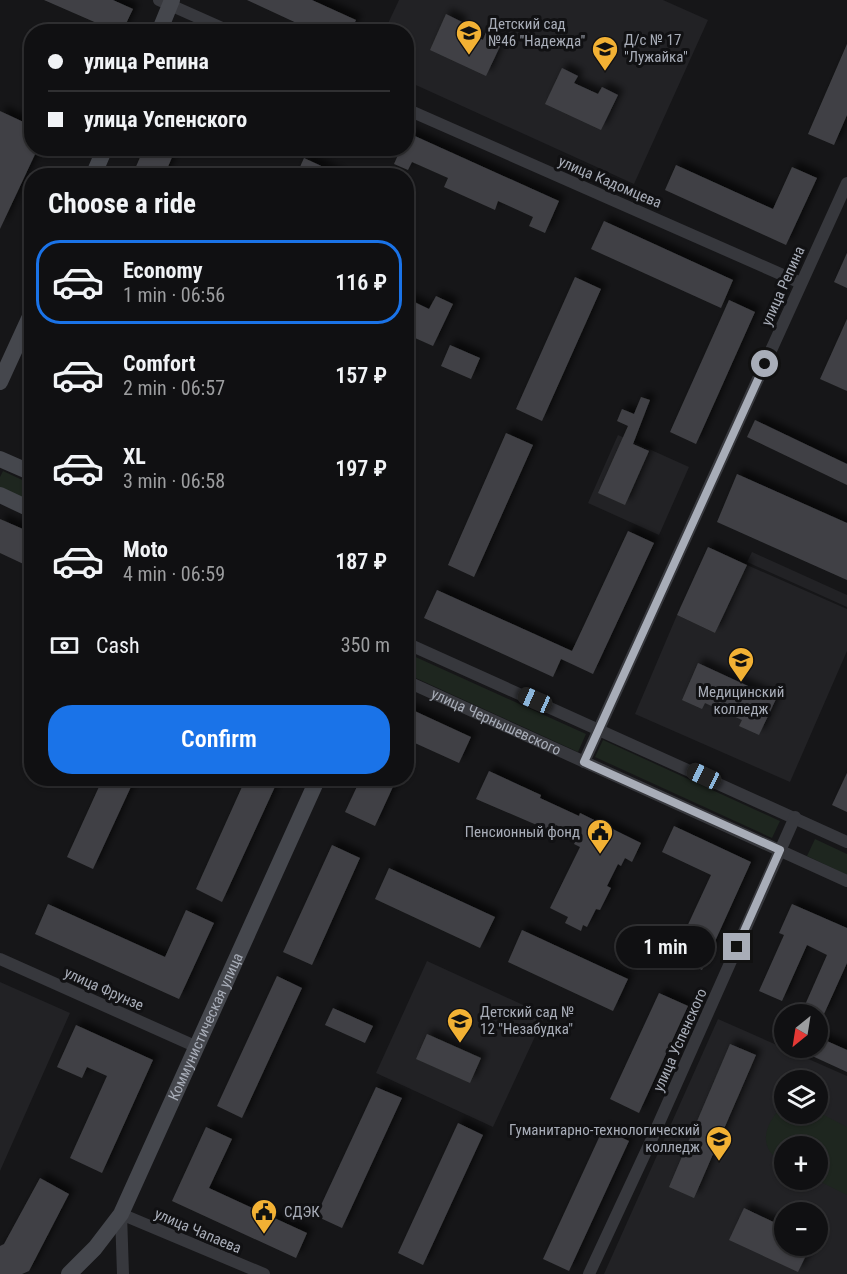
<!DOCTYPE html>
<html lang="en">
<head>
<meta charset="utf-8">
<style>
	:root { --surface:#101012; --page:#19191b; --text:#f1f3f6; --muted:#9c9d9f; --line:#303032; --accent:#1a73e8 }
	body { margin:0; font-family:"Roboto Condensed",sans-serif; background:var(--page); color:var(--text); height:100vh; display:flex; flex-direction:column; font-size:22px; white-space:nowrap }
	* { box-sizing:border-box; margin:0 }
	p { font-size:20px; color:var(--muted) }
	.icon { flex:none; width:33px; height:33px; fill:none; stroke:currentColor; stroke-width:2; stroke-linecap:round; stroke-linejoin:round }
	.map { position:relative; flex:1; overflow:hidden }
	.sheet { position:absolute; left:24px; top:168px; width:390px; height:618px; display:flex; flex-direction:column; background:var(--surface); border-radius:24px; box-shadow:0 2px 4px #0004,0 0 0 2px var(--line) }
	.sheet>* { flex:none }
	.hud { position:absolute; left:24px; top:24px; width:390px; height:132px; border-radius:24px; box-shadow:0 2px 4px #0004,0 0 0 2px var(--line); display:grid; align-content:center; height:132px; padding:0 24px; background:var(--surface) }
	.needle { width:39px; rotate:210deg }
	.controls { position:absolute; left:774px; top:1004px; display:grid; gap:12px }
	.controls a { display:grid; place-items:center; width:54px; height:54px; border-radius:50%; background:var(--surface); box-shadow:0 2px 4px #0004,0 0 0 2px var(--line); font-size:30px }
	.end { position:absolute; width:27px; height:27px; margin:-14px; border:8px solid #a8adb8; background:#111; box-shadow:0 0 0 3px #111 }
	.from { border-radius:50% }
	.bubble { position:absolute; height:42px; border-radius:21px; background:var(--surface); box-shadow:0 2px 4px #0004,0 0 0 2px var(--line); font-size:20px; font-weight:600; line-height:42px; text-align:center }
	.car { position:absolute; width:18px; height:36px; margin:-18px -9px; border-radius:8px; box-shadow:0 0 4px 2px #0007; background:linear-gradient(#222 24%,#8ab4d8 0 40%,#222 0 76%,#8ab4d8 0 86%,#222 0) }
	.hud b { display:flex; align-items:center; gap:21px; height:57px; font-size:22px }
	.hud b+b { border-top:2px solid var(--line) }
	.hud i { width:15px; height:15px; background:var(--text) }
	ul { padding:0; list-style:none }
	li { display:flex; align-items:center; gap:18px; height:84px; margin:0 12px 9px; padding:0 12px; border:3px solid transparent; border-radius:24px }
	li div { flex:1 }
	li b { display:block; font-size:22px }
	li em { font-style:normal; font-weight:600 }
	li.active { border-color:var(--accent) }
	li>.icon { width:54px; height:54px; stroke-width:1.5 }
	h2 { padding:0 24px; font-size:27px; line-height:72px }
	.pay { display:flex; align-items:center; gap:15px; height:66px; padding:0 24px; font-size:22px }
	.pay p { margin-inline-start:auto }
	.primary-button { display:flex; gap:12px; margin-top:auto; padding:12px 24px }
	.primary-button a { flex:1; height:69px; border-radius:24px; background:var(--accent); color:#fff; font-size:24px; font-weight:600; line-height:69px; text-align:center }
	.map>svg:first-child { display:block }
	.built { fill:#222225; fill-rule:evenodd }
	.green { fill:#1e261f }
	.building { fill:#404145; filter:url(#shadow) }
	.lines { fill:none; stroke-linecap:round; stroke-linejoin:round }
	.minor { stroke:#37383d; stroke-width:12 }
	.secondary { stroke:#45474d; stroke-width:16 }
	.route { stroke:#a8adb8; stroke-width:8 }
	.labels { text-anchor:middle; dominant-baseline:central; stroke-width:6; stroke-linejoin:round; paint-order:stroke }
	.poi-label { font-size:15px; fill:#a8adb8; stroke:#111113; text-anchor:start }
	.street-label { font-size:15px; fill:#a8adb8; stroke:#111113 }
</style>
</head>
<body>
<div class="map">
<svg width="847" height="1274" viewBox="0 0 847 1274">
	<defs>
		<filter id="shadow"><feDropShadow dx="5.5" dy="-5.5" stdDeviation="3" flood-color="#0009"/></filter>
	</defs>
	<rect width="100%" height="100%" fill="#161618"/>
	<path class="built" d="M399,0h264l45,20 -74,164 -227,-103 -1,-49h-22z
		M618,435l71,32 -30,68 -71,-32z
		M752,552l95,43v12l-100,-45z
		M747,565l100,44v42l-57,131 -155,-68 42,-99 38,18z
		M427,961l118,54 -52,112 -117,-54z
		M0,982l70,31 -70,158z
		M718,1019l129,57v198h-243zM784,1080h34v33h-34zM784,1146h34v33h-34zM784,1212h34v33h-34z"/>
	<path class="green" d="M3,471l28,13v20l-31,-14v-13z
		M409,654l177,80 -8,18 -171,-78v-15z
		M603,740l177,81 -8,17 -177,-81z
		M815,839l32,15v21l-40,-19z
		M784,1105v8l34,-1 29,15v68l-32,-16h3v-33h-34v17c-28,-14 -20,-40 0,-58z"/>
	<path class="building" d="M44,0h69l20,9 -11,23h-27l4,-8z
		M247,0h65l44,20 -6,12h-34z
		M446,14l16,8 -3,7 24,11 3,-8 17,8 -17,36 -56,-26z
		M847,44v71l-13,30 -26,-11z
		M562,68l16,8 -4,7 24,11 4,-7 16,8 -17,35 -56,-26z
		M0,111l32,15v22h6l-38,81z
		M406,132l153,69 -14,32 -16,-7 4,-9 -35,-16 -3,9 -51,-23 4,-9 -36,-16 -4,8 -14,-6 7,-16h5z
		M144,148h32l-12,28h-32z
		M304,158l39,18h-47z
		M676,165l97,44 19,-42 25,11 -31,67 -121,-55z
		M604,221l129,59 -12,28 -130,-59z
		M847,253v35l-13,-6z
		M575,277l26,12 -59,132 -26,-12z
		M436,296l17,8 -20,42 -27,-12v-36l23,11z
		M729,300l26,12 -59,132 -26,-12z
		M847,319v72l-27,-12z
		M450,345l30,13 -9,21 -30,-13z
		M641,397l9,3 -17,44 16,7 -24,54 -27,-12 30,-67 -11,-5 5,-12 12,5z
		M755,420l92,44v21l-100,-48z
		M506,433l27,12 -59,132 -26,-12z
		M737,474l110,49v57l-130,-58z
		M0,519l32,14v35l-32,-15z
		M628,531l26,12 -61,131 -32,-15 -8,18 -129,-59 13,-28 135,61z
		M708,547l39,18 -32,68 -38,-18z
		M698,663l78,36 -17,36 -20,-9 3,-6 -37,-17 -3,6 -20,-9z
		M406,707l65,30 -12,26 -53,-24z
		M489,771l52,24 -1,3 39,18 1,-3 61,30 -9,19 -7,-4 -4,8 -3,-2 -11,22 4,2 -11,22 -4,-1 -9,18 -4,-2 -2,6 -16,-8 3,-6 -18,-9 30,-61 -6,-3 4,-8 -22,-11 -3,7 -77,-33z
		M847,773v39l-15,-7z
		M103,778h32l-42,91 -26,-12z
		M246,778h33l-57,124 -26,-13z
		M361,778h36l-22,48 -30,-14z
		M674,826l77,36 -49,108 -29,-13 38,-82 -49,-23z
		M332,845l28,13 -48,107 -29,-13z
		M389,868l106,49 -15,31 -105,-49z
		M48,904l117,53 21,-47 28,13 -35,76 -144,-65z
		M792,904l55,24v35l-23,51h-23l26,-59 -20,-10 -25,56 -23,-10 25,-56 -5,-2z
		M522,930l106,49 -15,32 -105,-49z
		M277,976l25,12 -60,130 -25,-12z
		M659,993l29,13 -49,107 -29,-14z
		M333,1008l40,18 -8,17 -40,-18z
		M76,1025l77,35 -51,113 -32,-15 37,-82 -20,-9 -5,11 -25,-11z
		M427,1034l54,24 -11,25 -54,-24z
		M818,1037l29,13v22l-37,-17 4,-8h4z
		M730,1044l26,11 -62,143 -25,-11z
		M376,1087l26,11 -60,130 -26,-12z
		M458,1123l25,12 -60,130 -25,-12z
		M206,1127l26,12 -23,49 98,45 -11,25 -124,-57z
		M603,1129l26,12 -60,130 -26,-12z
		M40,1178l29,16 -40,77 -7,3h-22v-28l4,-2z
		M744,1208l40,19v18h27l-13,27 -69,-32z"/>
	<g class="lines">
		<g class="minor">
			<path d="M159,0l72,32"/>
			<path d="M406,109l395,174"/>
			<path d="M406,643l441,199"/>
			<path id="s1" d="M406,681l441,200"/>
			<path d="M584,762l263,-579"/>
			<path d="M0,959l197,88"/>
			<path d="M123,1274l-2,-60 143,60"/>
			<path d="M589,1274l61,-131 145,-326"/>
		</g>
		<g class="secondary">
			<path d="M159,32l13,-32"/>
			<path d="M93,176l12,-28"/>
			<path d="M0,382l32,-70"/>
			<path d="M0,459l32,14"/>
			<path d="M0,495l32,15"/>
			<path id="s2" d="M69,1274l26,-26 26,-34 197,-436"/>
		</g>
	</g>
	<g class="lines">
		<path class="route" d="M737,947l43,-97 -196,-88 181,-398"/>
	</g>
	<defs>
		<g id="school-pin" transform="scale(1.35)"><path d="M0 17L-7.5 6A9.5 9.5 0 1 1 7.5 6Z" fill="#f2b134" stroke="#111113"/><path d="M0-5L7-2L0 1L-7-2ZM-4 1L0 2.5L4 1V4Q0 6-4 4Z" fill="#111"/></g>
		<g id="university-pin" transform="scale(1.35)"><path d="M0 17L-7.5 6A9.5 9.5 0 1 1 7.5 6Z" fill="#f2b134" stroke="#111113"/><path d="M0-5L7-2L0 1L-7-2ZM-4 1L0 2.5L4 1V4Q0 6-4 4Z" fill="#111"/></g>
		<g id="civic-pin" transform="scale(1.35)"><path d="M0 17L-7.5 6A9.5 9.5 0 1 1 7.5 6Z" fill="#f2b134" stroke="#111113"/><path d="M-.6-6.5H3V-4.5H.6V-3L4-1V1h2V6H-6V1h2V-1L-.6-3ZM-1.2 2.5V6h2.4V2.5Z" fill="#111"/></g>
	</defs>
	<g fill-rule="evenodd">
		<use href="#school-pin" x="469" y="33"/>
		<use href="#school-pin" x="605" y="49"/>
		<use href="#university-pin" x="741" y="660"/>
		<use href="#civic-pin" x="600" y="832"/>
		<use href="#school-pin" x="460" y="1021"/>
		<use href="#university-pin" x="719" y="1139"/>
		<use href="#civic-pin" x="264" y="1212"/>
	</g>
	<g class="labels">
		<g class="poi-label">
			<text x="488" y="24">Детский сад<tspan x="488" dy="17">№46 "Надежда"</tspan></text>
			<text x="624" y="40">Д/с № 17<tspan x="624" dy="17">"Лужайка"</tspan></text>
			<text x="741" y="692" text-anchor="middle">Медицинский<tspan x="741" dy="17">колледж</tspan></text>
			<text x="580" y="832" text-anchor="end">Пенсионный фонд</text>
			<text x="480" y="1012">Детский сад №<tspan x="480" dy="17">12 "Незабудка"</tspan></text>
			<text x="700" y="1130" text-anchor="end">Гуманитарно-технологический<tspan x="700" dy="17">колледж</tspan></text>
			<text x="284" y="1212">СДЭК</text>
		</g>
		<g class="street-label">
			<text transform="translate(610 182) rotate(23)">улица Кадомцева</text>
			<text transform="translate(783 286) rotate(-66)">улица Репина</text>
			<text stroke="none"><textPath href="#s1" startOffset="99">улица Чернышевского</textPath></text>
			<text transform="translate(104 989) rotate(24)">улица Фрунзе</text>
			<text stroke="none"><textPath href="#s2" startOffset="285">Коммунистическая улица</textPath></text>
			<text transform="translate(680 1040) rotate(-66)">улица Успенского</text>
			<text transform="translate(198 1231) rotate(23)">улица Чапаева</text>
		</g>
	</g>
</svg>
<div class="controls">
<a><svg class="needle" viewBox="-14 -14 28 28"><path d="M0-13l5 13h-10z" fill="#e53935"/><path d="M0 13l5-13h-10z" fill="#9c9d9f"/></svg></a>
<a><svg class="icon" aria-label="layers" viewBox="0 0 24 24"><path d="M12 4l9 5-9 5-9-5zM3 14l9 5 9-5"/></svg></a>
<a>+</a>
<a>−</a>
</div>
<i class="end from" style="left:765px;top:364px"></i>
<i class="end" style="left:737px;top:947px"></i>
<div class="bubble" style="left:616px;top:926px;width:99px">1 min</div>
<i class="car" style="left:535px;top:700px;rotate:294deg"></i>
<i class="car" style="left:704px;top:776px;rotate:295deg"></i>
<div class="hud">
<b><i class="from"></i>улица Репина</b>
<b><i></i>улица Успенского</b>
</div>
<section class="sheet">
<h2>Choose a ride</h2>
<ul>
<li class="active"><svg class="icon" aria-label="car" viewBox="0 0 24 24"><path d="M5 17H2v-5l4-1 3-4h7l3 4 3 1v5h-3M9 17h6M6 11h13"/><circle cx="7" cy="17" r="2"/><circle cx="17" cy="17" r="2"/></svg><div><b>Economy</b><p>1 min · 06:56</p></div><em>116 ₽</em></li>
<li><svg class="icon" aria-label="car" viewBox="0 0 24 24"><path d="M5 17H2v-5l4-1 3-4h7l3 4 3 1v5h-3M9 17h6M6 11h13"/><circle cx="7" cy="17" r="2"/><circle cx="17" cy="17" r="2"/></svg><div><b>Comfort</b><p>2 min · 06:57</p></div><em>157 ₽</em></li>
<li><svg class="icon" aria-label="car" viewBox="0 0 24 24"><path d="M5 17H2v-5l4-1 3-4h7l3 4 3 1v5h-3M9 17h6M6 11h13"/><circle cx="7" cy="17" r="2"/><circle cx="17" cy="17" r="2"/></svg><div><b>XL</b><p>3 min · 06:58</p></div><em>197 ₽</em></li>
<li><svg class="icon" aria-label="car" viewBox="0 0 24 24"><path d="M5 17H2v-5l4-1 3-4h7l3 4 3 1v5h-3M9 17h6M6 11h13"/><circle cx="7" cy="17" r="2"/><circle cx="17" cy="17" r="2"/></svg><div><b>Moto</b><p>4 min · 06:59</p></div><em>187 ₽</em></li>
</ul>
<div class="pay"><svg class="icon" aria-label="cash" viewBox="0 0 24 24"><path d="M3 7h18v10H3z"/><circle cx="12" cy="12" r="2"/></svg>Cash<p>350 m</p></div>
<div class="primary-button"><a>Confirm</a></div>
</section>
</div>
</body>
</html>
